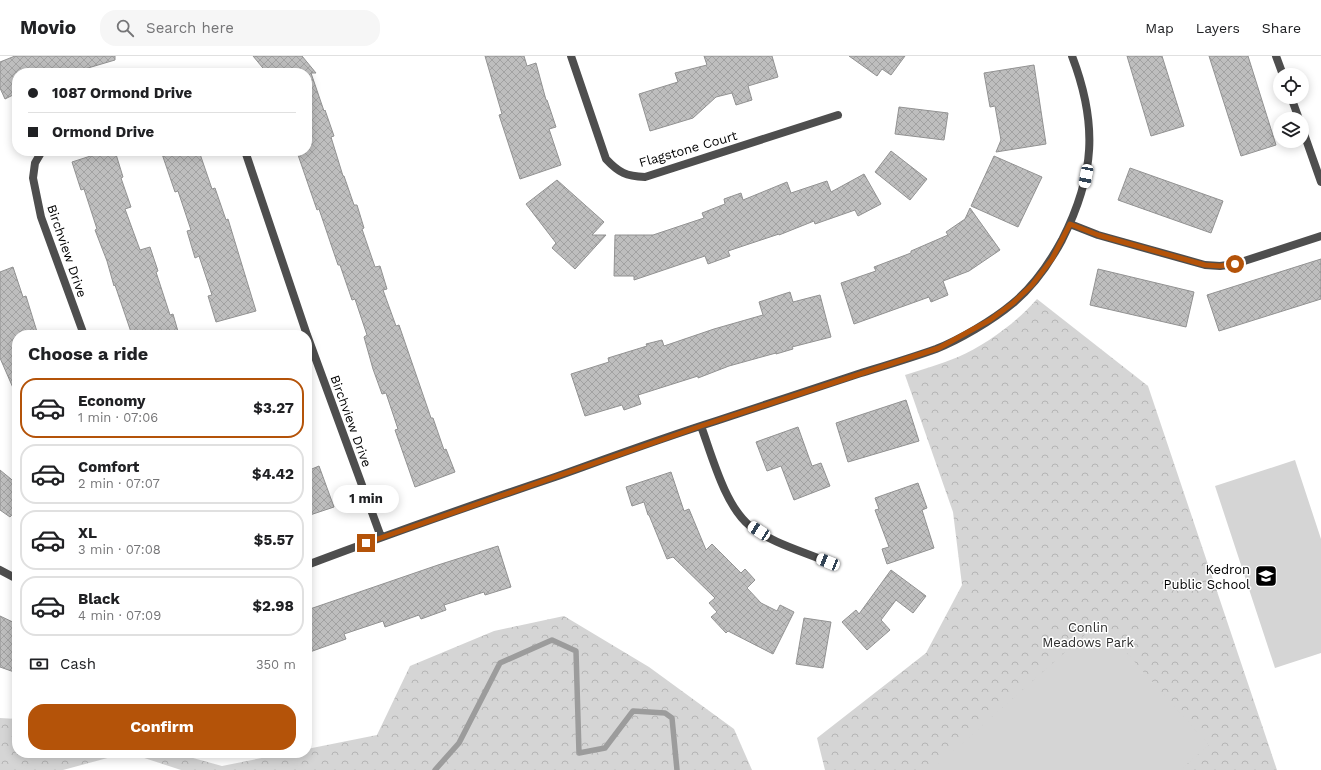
<!DOCTYPE html>
<html lang="en">
<head>
<meta charset="utf-8">
<style>
	:root { --surface:#fff; --page:#f6f6f6; --text:#202124; --muted:#757577; --line:#e0e0e0; --accent:#b45309 }
	body { margin:0; font-family:"Work Sans",sans-serif; background:var(--page); color:var(--text); height:100vh; display:flex; flex-direction:column; font-size:15px; white-space:nowrap }
	* { box-sizing:border-box; margin:0 }
	p { font-size:13px; color:var(--muted) }
	.icon { flex:none; width:22px; height:22px; fill:none; stroke:currentColor; stroke-width:2; stroke-linecap:round; stroke-linejoin:round }
	.map { position:relative; flex:1; overflow:hidden }
	.details { position:absolute; left:12px; top:274px; width:300px; height:428px; display:flex; flex-direction:column; background:var(--surface); border-radius:16px; box-shadow:0 2px 10px #0003 }
	.details>* { flex:none }
	.hud { position:absolute; left:12px; top:12px; width:300px; height:88px; border-radius:16px; box-shadow:0 2px 10px #0003; display:grid; align-content:center; height:88px; padding:0 16px; background:var(--surface) }
	.fabs { position:absolute; left:1273px; top:12px; display:grid; gap:8px }
	.fabs a { display:grid; place-items:center; width:36px; height:36px; border-radius:50%; background:var(--surface); box-shadow:0 2px 10px #0003; font-size:20px }
	.end { position:absolute; width:18px; height:18px; margin:-9px; border:5px solid #b45309; background:#fff; box-shadow:0 0 0 2px #fff }
	.from { border-radius:50% }
	.bubble { position:absolute; height:28px; border-radius:14px; background:var(--surface); box-shadow:0 2px 10px #0003; font-size:13px; font-weight:700; line-height:28px; text-align:center }
	.car { position:absolute; width:12px; height:24px; margin:-12px -6px; border-radius:5px; box-shadow:0 0 3px 1px #0007; background:linear-gradient(#fff 24%,#345 0 40%,#fff 0 76%,#345 0 86%,#fff 0) }
	.hud b { display:flex; align-items:center; gap:14px; height:38px; font-size:15px }
	.hud b+b { border-top:1px solid var(--line) }
	.hud i { width:10px; height:10px; background:var(--text) }
	ul { padding:0; list-style:none }
	li { display:flex; align-items:center; gap:12px; height:60px; margin:0 8px 6px; padding:0 8px; border:2px solid var(--line); border-radius:16px }
	li div { flex:1 }
	li b { display:block; font-size:15px }
	li em { font-style:normal; font-weight:700 }
	li.current { border-color:var(--accent) }
	li>.icon { width:36px; height:36px; stroke-width:1.5 }
	h2 { padding:0 16px; font-size:18px; line-height:48px }
	.pay { display:flex; align-items:center; gap:10px; height:44px; padding:0 16px; font-size:15px }
	.pay p { margin-inline-start:auto }
	.button { display:flex; gap:8px; margin-top:auto; padding:8px 16px }
	.button a { flex:1; height:46px; border-radius:16px; background:var(--accent); color:#fff; font-size:16px; font-weight:700; line-height:46px; text-align:center }
	header { display:flex; align-items:center; gap:24px; box-sizing:border-box; height:56px; padding:0 20px; background:var(--surface); border-bottom:1px solid var(--line) }
	header strong { font-size:19px }
	nav { display:flex; gap:22px; margin-inline-start:auto; font-size:14px }
	.search { width:280px; height:36px; background:var(--page); display:flex; align-items:center; gap:10px; box-sizing:border-box; padding:0 14px; border-radius:16px; color:var(--muted); font-size:15px }
	.map>svg:first-child { display:block }
	.forest { fill:url(#forest-crowns) }
	.pitch { fill:#d5d5d5 }
	.lines { fill:none; stroke-linecap:round; stroke-linejoin:round }
	.stream { stroke:#9c9c9c; stroke-width:5.5 }
	.building { fill:url(#building-cross-hatch); stroke:#929292 }
	.minor { stroke:#4e4e4e; stroke-width:8 }
	.route { stroke:#b45309; stroke-width:5 }
	.labels { text-anchor:middle; dominant-baseline:central; stroke-width:3; stroke-linejoin:round; paint-order:stroke }
	.street-label { font-size:13px; fill:#000; stroke:#fff }
	.poi-label { font-size:13px; fill:#000; stroke:#fff; text-anchor:end }
	.park-label { font-size:13px; fill:#2c2c2c; stroke:#fff }
</style>
</head>
<body>
<header>
<strong>Movio</strong>
<div class="search"><svg class="icon" aria-label="search" viewBox="0 0 24 24"><circle cx="10" cy="10" r="6"/><path d="M15 15l6 6"/></svg>Search here</div>
<nav><a>Map</a><a>Layers</a><a>Share</a></nav>
</header>
<div class="map">
<svg width="1321" height="714" viewBox="0 0 1321 714">
	<defs>
		<pattern id="forest-crowns" width="20" height="18" patternUnits="userSpaceOnUse"><rect width="20" height="18" fill="#d5d5d5"/><path d="M2 6a3 3 0 1 1 6 0M12 15a3 3 0 1 1 6 0" fill="none" stroke="#b5b5b5"/></pattern>
		<pattern id="building-cross-hatch" width="8" height="8" patternUnits="userSpaceOnUse"><rect width="8" height="8" fill="#bebebe"/><path d="M0 0l8 8M0 8l8-8" fill="none" stroke="#a2a2a2"/></pattern>
	</defs>
	<rect width="100%" height="100%" fill="#fff"/>
	<path class="forest" d="M1037,243l111,87 129,384h-452l-8,-32 109,-85 36,-68 -9,-73 -48,-137c18,-6 36,-11 53,-18 28,-12 59,-35 79,-58z
		M564,560l85,51 85,62 18,41h-571l-52,-17h46l47,13 65,-13h20v-4l70,-14 33,-69 84,-35z
		M0,662l17,1v34h109l-63,17h-63z"/>
	<path class="pitch" d="M1295,404l26,79v114l-46,15 -60,-182z
		M1099,566l110,123 -29,25h-248z"/>
	<g class="lines">
		<path class="stream" d="M435,714l24,-27 41,-80 52,-23 24,11 3,102 26,-5 28,-37 32,2 7,5 5,52"/>
	</g>
	<path class="building" d="M15,0h100v4l-44,13h-54v20l-12,6 -5,-11v-26z
		M253,0h49l14,17h-5l13,38 1,-1 9,26 -3,1 12,39h1l10,29h3l7,23 -2,1 13,38 5,-1 7,23 -4,1 13,36 3,-1 32,93h2l11,32 2,-1 9,23 -40,15 -20,-57 3,-1 -12,-36 -4,1 -9,-25 -9,-32 3,-2 -12,-36 -3,1 -12,-35h-2l-19,-56 -2,1 -20,-58 10,-1v-78h-40z
		M485,0h39l3,10 9,-3 10,37h1l9,27 -7,2 12,36 -41,14 -21,-64 3,-1z
		M704,0h68l6,21 -30,9 4,14 -16,5 -4,-12 -16,4 -23,21 -43,13 -11,-37 39,-12 -3,-9 32,-8z
		M849,0h56l-14,19 -9,-6 -5,7z
		M1127,0h35l22,70 -33,10z
		M1209,0h39l28,89 -35,11z
		M1034,9l12,79 -50,8 5,-12 -6,-34 -5,1 -6,-34z
		M899,51l49,6 -4,27 -49,-6z
		M106,95h9l8,26 -2,1 10,29 -6,2 15,41 10,-3 8,24 -2,1 14,43 3,-1 6,21h-47l-17,-50 -1,1 -7,-25 -12,-31 2,-1 -13,-40 -3,1 -9,-28z
		M161,95h38l13,38 3,-1 11,32 2,-1 28,92 -40,11 -8,-26 4,-1 -13,-39 -4,2 -8,-27 4,-1 -13,-39 -3,1z
		M891,95l36,28 -17,21 -35,-28z
		M994,100l48,21 -24,50 -47,-21z
		M1130,112l93,33 -12,32 -93,-33z
		M864,118l17,30 -23,12 -3,-6 -40,14 -1,-3 -35,14v-1l-51,17 2,5 -22,8 -3,-8 -71,24v-4h-20l1,-41h38l51,-17 -2,-5 23,-9 -1,-5 17,-6 2,7 44,-18 4,11 36,-12 4,11z
		M557,124l47,42 -12,13h14l-31,34 -23,-21 4,-5 -30,-39z
		M970,152l30,42 -31,21 -26,10 5,14 -17,7 -2,-5 -75,27 -13,-41 35,-12 -2,-4 37,-14v-2l37,-16 -2,-3 19,-13z
		M1321,203v40l-102,32 -12,-36z
		M13,211l10,30 3,-1 12,39h-21v62l-17,-39v-86z
		M1098,213l96,23 -8,35 -96,-22z
		M790,236l3,10 27,-7 11,42 -39,10 1,2 -17,5v-1l-47,13 -31,12v-2l-60,19 3,9 -17,6 -2,-5 -37,11 -14,-42 38,-12 -1,-4 39,-12 -1,-2 16,-4 2,6 50,-17 49,-14 -4,-13z
		M906,344l13,41 -71,21 -12,-39z
		M798,371l14,39 9,-3 9,23 -36,14 -13,-34 -14,5 -11,-29z
		M319,410l15,41 -27,9v-45z
		M0,414l17,14v25l-7,8 -10,-7z
		M671,416l13,39 5,-2 17,41 6,-6 29,29 4,-4 10,11 -8,8 14,15 16,8 3,-6 14,7 -21,42 -45,-23 -2,2 -15,-16 6,-5 -8,-9 6,-5 -42,-41 -6,2 -18,-44h-1l-4,-13 -12,4 -6,-19z
		M918,427l9,25 -5,2 12,38 -47,16 -5,-15 7,-2 -14,-37 4,-1 -4,-11z
		M498,490l13,41 -26,8 -1,-3 -40,13 2,5 -25,9 -2,-4 -34,12 -2,-6 -39,13 2,5 -39,14v-43l131,-45z
		M891,514l35,26 -13,17 -17,-13 -15,20 9,10 -23,20 -25,-28 14,-12 3,4z
		M0,560l17,8v49l-17,-6z
		M804,562l27,4 -8,46 -27,-4z"/>
	<g class="lines">
		<path class="minor" d="M571,0l35,103c13,14 20,17 39,18l193,-62
			M1276,0l7,19
			M1291,41l8,22
			M1302,72l19,54
			M42,95l-7,12 -2,15 8,39 43,118
			M245,95l62,184 74,202
			M1070,168l28,11 107,30 15,1 15,-2 86,-28
			M701,370c11,30 24,80 49,100 22,17 52,25 78,36
			M307,509c82,-31 165,-60 248,-88 53,-19 107,-39 161,-56 47,-16 95,-31 142,-47 26,-8 53,-16 78,-25 23,-9 57,-29 76,-45 21,-17 37,-40 50,-64 33,-65 36,-116 10,-184
			M0,514l17,9"/>
	</g>
	<g class="lines">
		<path class="route" d="M366,487l335,-117 238,-78 51,-28 23,-17 19,-18 20,-26 18,-35 28,11 107,30 15,1 15,-2"/>
	</g>
	<defs>
		<g id="school-square" transform="scale(1.15)"><rect x="-9" y="-9" width="18" height="18" rx="4" fill="#000" stroke="#fff"/><path d="M0-5L7-2L0 1L-7-2ZM-4 1L0 2.5L4 1V4Q0 6-4 4Z" fill="#fff"/></g>
	</defs>
	<g fill-rule="evenodd">
		<use href="#school-square" x="1266" y="520"/>
	</g>
	<g class="labels">
		<g class="street-label">
			<text transform="translate(688 93) rotate(-16)">Flagstone Court</text>
			<text transform="translate(67 195) rotate(71)">Birchview Drive</text>
			<text transform="translate(351 365) rotate(70)">Birchview Drive</text>
		</g>
		<g class="poi-label">
			<text x="1250" y="513">Kedron<tspan x="1250" dy="15">Public School</tspan></text>
		</g>
		<g class="park-label">
			<text x="1088" y="571">Conlin<tspan x="1088" dy="15">Meadows Park</tspan></text>
		</g>
	</g>
</svg>
<div class="fabs">
<a><svg class="icon" aria-label="locate" viewBox="0 0 24 24"><circle cx="12" cy="12" r="6"/><path d="M12 2v4M12 18v4M2 12h4M18 12h4"/></svg></a>
<a><svg class="icon" aria-label="layers" viewBox="0 0 24 24"><path d="M12 4l9 5-9 5-9-5zM3 14l9 5 9-5"/></svg></a>
</div>
<i class="end from" style="left:1235px;top:208px"></i>
<i class="end" style="left:366px;top:487px"></i>
<div class="bubble" style="left:333px;top:429px;width:66px">1 min</div>
<i class="car" style="left:1086px;top:120px;rotate:191deg"></i>
<i class="car" style="left:759px;top:475px;rotate:303deg"></i>
<i class="car" style="left:828px;top:506px;rotate:292deg"></i>
<div class="hud">
<b><i class="from"></i>1087 Ormond Drive</b>
<b><i></i>Ormond Drive</b>
</div>
<section class="details">
<h2>Choose a ride</h2>
<ul>
<li class="current"><svg class="icon" aria-label="car" viewBox="0 0 24 24"><path d="M5 17H2v-5l4-1 3-4h7l3 4 3 1v5h-3M9 17h6M6 11h13"/><circle cx="7" cy="17" r="2"/><circle cx="17" cy="17" r="2"/></svg><div><b>Economy</b><p>1 min · 07:06</p></div><em>$3.27</em></li>
<li><svg class="icon" aria-label="car" viewBox="0 0 24 24"><path d="M5 17H2v-5l4-1 3-4h7l3 4 3 1v5h-3M9 17h6M6 11h13"/><circle cx="7" cy="17" r="2"/><circle cx="17" cy="17" r="2"/></svg><div><b>Comfort</b><p>2 min · 07:07</p></div><em>$4.42</em></li>
<li><svg class="icon" aria-label="car" viewBox="0 0 24 24"><path d="M5 17H2v-5l4-1 3-4h7l3 4 3 1v5h-3M9 17h6M6 11h13"/><circle cx="7" cy="17" r="2"/><circle cx="17" cy="17" r="2"/></svg><div><b>XL</b><p>3 min · 07:08</p></div><em>$5.57</em></li>
<li><svg class="icon" aria-label="car" viewBox="0 0 24 24"><path d="M5 17H2v-5l4-1 3-4h7l3 4 3 1v5h-3M9 17h6M6 11h13"/><circle cx="7" cy="17" r="2"/><circle cx="17" cy="17" r="2"/></svg><div><b>Black</b><p>4 min · 07:09</p></div><em>$2.98</em></li>
</ul>
<div class="pay"><svg class="icon" aria-label="cash" viewBox="0 0 24 24"><path d="M3 7h18v10H3z"/><circle cx="12" cy="12" r="2"/></svg>Cash<p>350 m</p></div>
<div class="button"><a>Confirm</a></div>
</section>
</div>
</body>
</html>
